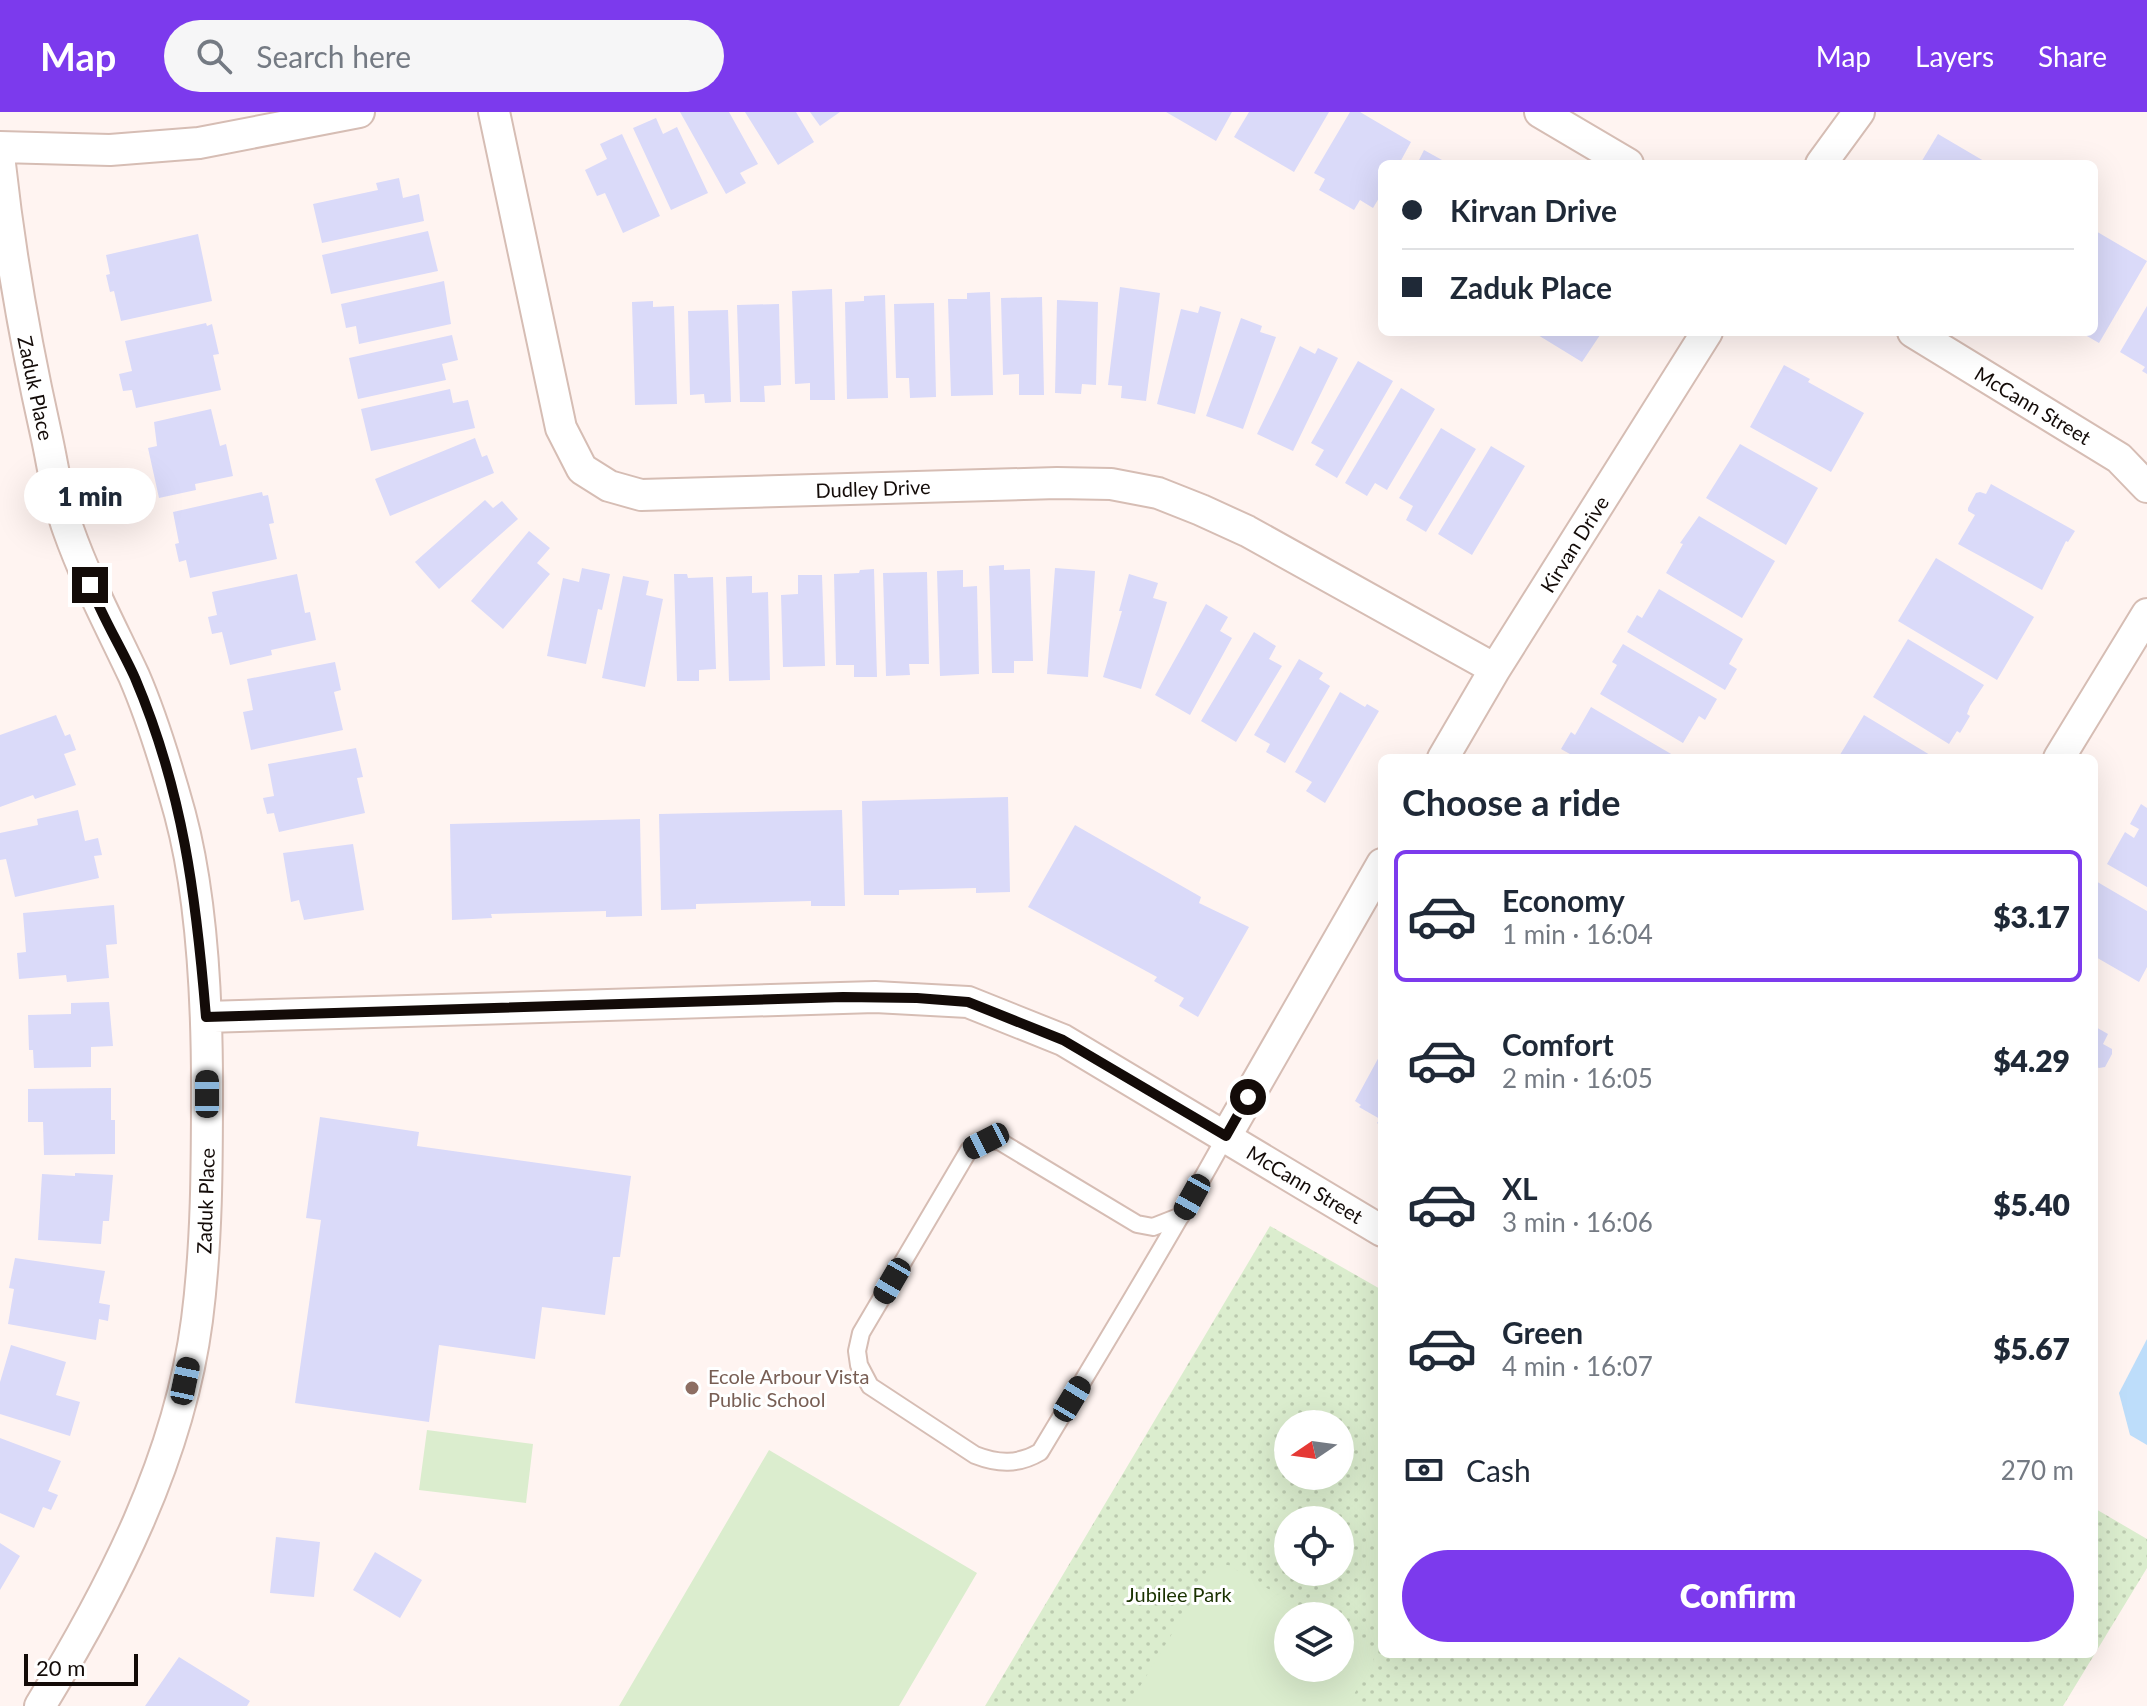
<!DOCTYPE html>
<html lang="en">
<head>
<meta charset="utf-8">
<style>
	:root { --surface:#fff; --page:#f6f6f7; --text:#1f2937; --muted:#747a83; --line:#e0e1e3; --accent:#7c3aed }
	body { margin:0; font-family:Lato,sans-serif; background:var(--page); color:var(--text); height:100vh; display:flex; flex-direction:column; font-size:30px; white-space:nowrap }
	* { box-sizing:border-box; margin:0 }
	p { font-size:26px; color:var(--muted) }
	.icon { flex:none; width:44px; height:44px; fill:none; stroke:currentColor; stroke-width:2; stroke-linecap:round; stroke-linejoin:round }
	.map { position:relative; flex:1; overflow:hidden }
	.details { position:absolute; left:1378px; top:642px; width:720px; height:904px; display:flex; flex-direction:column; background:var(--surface); border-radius:12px; box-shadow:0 8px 32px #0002 }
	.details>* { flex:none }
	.top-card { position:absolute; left:1378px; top:48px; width:720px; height:176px; border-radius:12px; box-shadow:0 8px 32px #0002; display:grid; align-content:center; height:176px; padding:0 24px; background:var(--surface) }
	.needle { width:52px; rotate:257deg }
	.tools { position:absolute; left:1274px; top:1298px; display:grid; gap:16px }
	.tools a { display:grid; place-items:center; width:80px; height:80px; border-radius:50%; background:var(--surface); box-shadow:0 8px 32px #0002; font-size:40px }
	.scale { position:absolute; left:24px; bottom:20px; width:114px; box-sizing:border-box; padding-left:8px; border:4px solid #130b08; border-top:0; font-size:22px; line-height:28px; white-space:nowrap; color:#130b08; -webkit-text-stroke:6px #fff; paint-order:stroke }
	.end { position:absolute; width:36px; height:36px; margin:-18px; border:10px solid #130b08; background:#fff; box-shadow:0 0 0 4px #fff }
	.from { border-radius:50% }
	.bubble { position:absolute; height:56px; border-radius:28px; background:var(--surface); box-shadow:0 8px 32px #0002; font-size:26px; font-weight:800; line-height:56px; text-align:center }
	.car { position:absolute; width:24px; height:48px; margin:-24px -12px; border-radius:10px; box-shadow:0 0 6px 2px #0007; background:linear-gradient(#222 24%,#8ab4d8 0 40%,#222 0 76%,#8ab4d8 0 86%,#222 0) }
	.top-card b { display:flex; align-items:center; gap:28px; height:76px; font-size:30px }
	.top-card b+b { border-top:2px solid var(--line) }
	.top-card i { width:20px; height:20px; background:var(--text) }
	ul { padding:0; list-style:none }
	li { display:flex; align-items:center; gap:24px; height:132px; margin:0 16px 12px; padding:0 8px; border:4px solid transparent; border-radius:12px }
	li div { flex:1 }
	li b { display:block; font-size:30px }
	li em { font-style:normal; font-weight:800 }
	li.active { border-color:var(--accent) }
	li>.icon { width:72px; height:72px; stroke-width:1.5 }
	h2 { padding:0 24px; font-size:36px; line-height:96px }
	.pay { display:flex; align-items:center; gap:20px; height:88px; padding:0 24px; font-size:30px }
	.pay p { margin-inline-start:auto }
	.primary-button { display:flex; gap:16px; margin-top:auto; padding:16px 24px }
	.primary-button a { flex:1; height:92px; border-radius:48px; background:var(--accent); color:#fff; font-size:32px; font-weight:800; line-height:92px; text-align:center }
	header { display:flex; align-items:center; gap:48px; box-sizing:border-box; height:112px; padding:0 40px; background:var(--accent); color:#fff }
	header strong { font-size:38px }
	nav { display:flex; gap:44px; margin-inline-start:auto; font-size:28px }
	.search { width:560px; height:72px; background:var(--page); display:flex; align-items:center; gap:20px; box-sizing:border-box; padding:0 28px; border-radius:44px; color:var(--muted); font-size:30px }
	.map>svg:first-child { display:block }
	.grass { fill:url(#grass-dots); fill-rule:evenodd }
	.garden { fill:#dbedce }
	.water { fill:#bdddfa }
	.building { fill:#dadaf9 }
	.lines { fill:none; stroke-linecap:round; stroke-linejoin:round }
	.service-casing { stroke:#d6bdb4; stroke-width:20 }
	.minor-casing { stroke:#d6bdb4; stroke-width:34 }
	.service { stroke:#fff; stroke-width:16 }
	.minor { stroke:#fff; stroke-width:30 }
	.route { stroke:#130b08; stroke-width:10 }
	.education-dot { fill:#8d6e63; stroke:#fff; stroke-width:3 }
	.labels { text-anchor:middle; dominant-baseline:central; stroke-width:6; stroke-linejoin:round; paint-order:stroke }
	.street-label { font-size:20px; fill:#130b08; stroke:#fff }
	.education-label { font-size:20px; fill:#785e54; stroke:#fff; text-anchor:start }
	.park-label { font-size:20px; fill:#1a3200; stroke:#fff }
</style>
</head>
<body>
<header>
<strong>Map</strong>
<div class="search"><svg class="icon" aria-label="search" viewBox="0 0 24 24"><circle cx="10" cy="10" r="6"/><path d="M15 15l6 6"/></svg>Search here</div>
<nav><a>Map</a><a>Layers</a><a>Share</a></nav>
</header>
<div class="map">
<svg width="2147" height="1594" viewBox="0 0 2147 1594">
	<defs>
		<pattern id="grass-dots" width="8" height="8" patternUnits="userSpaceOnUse" patternTransform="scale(2)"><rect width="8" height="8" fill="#dbedce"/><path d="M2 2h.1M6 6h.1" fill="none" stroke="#bbcaaf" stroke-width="1.8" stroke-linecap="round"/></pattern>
	</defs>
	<rect width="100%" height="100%" fill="#fff4f1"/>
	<path class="grass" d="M1270,1114l112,64v364h712v-146l53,31v29l-84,138h-1078zM1288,1312h52v52h-52zM1288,1408h52v52h-52zM1288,1504h52v52h-52z"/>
	<path class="garden" d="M427,1318l106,14 -7,59 -107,-13z
		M769,1338l208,123 -78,133h-280z
		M1228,1453l86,51h-26v52h52v-37l31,18 3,12 -27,45h-219l84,-138z"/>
	<path class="water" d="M2147,1227v106l-17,-10 -11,-42z"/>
	<path class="building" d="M680,0h49l29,52 -18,9 6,10 -20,11z
		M745,0h51l18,30 -36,23z
		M810,0h30l-20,14z
		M1166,0h66l-16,29z
		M1249,0h80l-35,60 -60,-35z
		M1350,0h10l51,30 -12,22h-17v29l-9,15 -13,-8 -6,10 -35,-20 6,-11 -11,-6z
		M656,6l7,16 14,-7 31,66 -37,17 -38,-82z
		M622,22l38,82 -37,17 -18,-40 -8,3 -12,-26 22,-11 -7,-15z
		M1938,22l51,30h-69z
		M1424,38l18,10 -3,4h-22z
		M399,66l4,20 16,-4 5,27 -102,22 -9,-39 65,-14 -2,-7z
		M2094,118l53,31 -48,82 -19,-11h14z
		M428,119l10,40 -107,23 -9,-39z
		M198,122l14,67 -91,20 -7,-30 -4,1 -4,-17 4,-1 -4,-19z
		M444,169l7,43 -92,20 -3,-18 -10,2 -5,-24z
		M1120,175l40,6 -14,108 -25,-3 1,-12 -14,-1z
		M832,177l3,111h-25v-17l-15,1 -3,-93z
		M990,180l3,103 -42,1 -3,-97h19v-6z
		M885,183l3,103 -41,1 -2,-97 19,-1v-5z
		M1042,185l2,98h-25v-21l-16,1 -2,-77z
		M1057,188l41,2 -2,83 -14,-1 -1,10 -26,-1z
		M653,189v6l21,-1 3,98 -42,1 -3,-103z
		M934,191l2,94 -26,1 -1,-20h-13l-2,-74z
		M779,192l2,81 -17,1 1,16h-25l-3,-97z
		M1200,194l21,6 -26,102 -38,-10 24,-95 17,4z
		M2147,194v68l-5,-3 3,-4 -25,-15z
		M728,198l3,92 -26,1 -1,-9 -14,1 -2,-84z
		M1241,206l21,8 -2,6 16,5 -33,92 -37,-13z
		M206,211l1,3 5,-2 7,30 -6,1 8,35 -85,18 -4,-18 -9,1 -4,-17 13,-3 -7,-30z
		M1533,220h69l-20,30z
		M452,223l6,25 -16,4 4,16 -88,19 -9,-41z
		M1300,234l15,8 3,-6 20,10 -45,93 -36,-17z
		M1358,249l35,20 -56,97 -22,-13 9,-15 -13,-7z
		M1784,253l26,14 -2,3 56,31 -33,59 -81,-45z
		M1401,276l34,21 -48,81 -12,-7 -8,13 -22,-13z
		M450,277l3,14 15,-3 7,28 -104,23 -10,-42z
		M211,297l9,37 6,-2 7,32 -38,8 1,6 -37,8 -11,-50 9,-2 -3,-24z
		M1441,316l35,21 -50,83 -20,-12 7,-14 -14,-8z
		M475,326l7,19 5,-2 7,18 -104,43 -15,-37z
		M1740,332l78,44 -32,57 -80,-47z
		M1491,334l34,20 -53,89 -34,-21z
		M1991,372l84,47 -7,11 -2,-1 -24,49 -84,-46 17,-29 -7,-4v-3l8,-15 4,-1 6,2z
		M262,380l1,4 5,-1 6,28 -5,1 8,35 -87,19 -4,-18 -7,2 -4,-18 4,-1 -6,-31z
		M485,388l8,8 9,-7 16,18 -79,70 -24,-27z
		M1699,404l76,45 -33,57 -76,-45 17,-29 -3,-1z
		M529,419l21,17 -13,15 13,11 -47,55 -32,-28z
		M1936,446l98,59 -37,63 -99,-59z
		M1004,453v5l26,-1 3,92h-19v12h-22l-3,-107z
		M582,456l28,6 -8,36 -4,-1 -12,55 -39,-8 16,-78 16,4z
		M1055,456l40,3 -7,106 -41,-3z
		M874,457l3,108h-23v-12h-18l-2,-91 25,-1 1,-3z
		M963,458v17l14,-1 2,88 -39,2 -3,-105z
		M927,460l2,92h-20l1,11 -24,1 -3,-103z
		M297,462l8,39 5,-1 6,28 -45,10 1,5 -42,10 -8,-33 -10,2 -4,-17 9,-2 -5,-23z
		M674,462h13l1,4 25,-1 3,92 -17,1v11h-22z
		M1129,462l29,9 -5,15 14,4 -26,87 -38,-12 19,-66h-3z
		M798,463h24l3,91 -42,1 -2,-72 17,-1z
		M623,464l26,5 -3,14 17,4 -18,88 -43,-9z
		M752,464v17l16,-1 2,88 -41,1 -3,-104z
		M1659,477l84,50 -14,25 8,5 -12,21 -98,-58 10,-17 5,3z
		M1206,492l22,13 -8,14 12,7 -42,77 -35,-20z
		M1254,520l22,14 -7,13 13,7 -46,76 -35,-21z
		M1908,527l76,46 -14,21 -3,8 3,2 -10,17 -3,-2 -8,13 -76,-47z
		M1623,532l94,55 -12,21 -6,-4 -16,27 -83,-49 17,-29 -5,-3z
		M1299,547l24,14 -4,6 11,7 -45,77 -19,-11 4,-8 -16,-9z
		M335,550l6,28 -7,2 9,38 -92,20 -8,-38 10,-2 -6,-31z
		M1340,580l25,15 2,-3 12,7 -54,92 -19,-12 6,-9 -17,-10z
		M1591,595l87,51h-101l-16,-9 10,-17 4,3z
		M56,603l9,21 5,-2 6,16 -12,4 12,31 -41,14 -2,-4 -33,12v-72z
		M1864,603l71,43h-97z
		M356,636l7,29 -6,1 8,35 -86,19 -5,-19 -7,1 -4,-16 11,-2 -6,-32z
		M1008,685l2,95 -34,1v-5l-77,2v5h-35l-2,-94z
		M2141,692l6,4v79l-40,-23 18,-32 9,6 5,-9 -9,-5z
		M78,698l7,31 13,-3 4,17 -8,1 5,22 -84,19 -9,-38 -6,1v-27l38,-8 -1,-6z
		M842,698l3,96h-34v-5l-115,3v5l-35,1 -2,-96z
		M640,707l2,97 -36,1v-6l-40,1 -75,2 1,4 -40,2 -2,-96z
		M1075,713l126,72 -2,6 50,24 -51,90 -19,-11 5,-8 -30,-17 3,-4 -129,-70z
		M353,732l11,66 -60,10 -5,-20 -8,2 -8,-49z
		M2094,768l53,31v56l-8,15 -45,-26z
		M114,793l3,39 -11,1 3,33 -42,4 -1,-7 -47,4 -2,-26 9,-1 -3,-39z
		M109,890l4,44 -22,1v20l-57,1 -1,-18h-4l-1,-35 43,-1v-11z
		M2094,914l14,8 -5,10 9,5v5l-7,13 -6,1 -5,-3z
		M1380,943l2,1v71l-5,-4 3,-4 -21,-12 2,-2 -6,-4z
		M111,976v32h4v34l-71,1 -1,-33h-15v-33z
		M320,1005l99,15 -2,14 214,30 -11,81h-7l-8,58 -63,-8 -7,52 -96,-14 -10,77 -134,-19 26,-183 -15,-2z
		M75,1061l38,2 -4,46h-6l-2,23 -63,-4 4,-66 33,2z
		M15,1146l90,13 -6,32 11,2 -2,16 -9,-2 -3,21 -88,-16 6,-35 -5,-1z
		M11,1233l55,17 -10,33 24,7 -10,34 -70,-22v-32z
		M0,1326l61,23 -13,30 10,4 -7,15 -8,-3 -9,21 -34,-15z
		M276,1425l44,5 -6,55 -44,-4z
		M0,1431l20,13 -20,34z
		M375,1440l47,28 -22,38 -47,-28z
		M179,1545l71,44 -3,5h-102z"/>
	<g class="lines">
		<g class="service-casing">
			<path id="service" d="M1181,1104l-28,11 -16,-3 -138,-83h-13l-17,9 -108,183 -4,18 2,14 11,21 105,69c23,9 43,10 65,-3 63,-105 127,-209 186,-316"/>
		</g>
		<g class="minor-casing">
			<path id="minor" d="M494,0l67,316 21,41 27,17 32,9 416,-12 54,1 47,9 43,17 46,21 248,138
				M1540,0l88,52
				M0,35l110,3 89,-7 160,-31
				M0,52c10,91 26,181 46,270 7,31 11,65 22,95 18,51 43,98 66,147 19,44 33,91 46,138 22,82 27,187 27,272 0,78 0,156 -10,234 -18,139 -85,268 -157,386
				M1821,52l38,-52
				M1913,220l206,126 28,29
				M1443,646l52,-89 212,-337
				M2059,646l88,-144
				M206,905l669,-20 93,5 95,38 319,191
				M1226,1024l156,-272"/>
		</g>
		<use href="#service" class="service"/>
		<use href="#minor" class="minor"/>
	</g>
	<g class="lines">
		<path class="route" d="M90,473c12,32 31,62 45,93 48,113 61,218 71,339l637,-20 74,1 51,4 95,38 163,96 22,-39"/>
	</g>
	<circle class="education-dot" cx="692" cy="1276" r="8"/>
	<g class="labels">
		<g class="street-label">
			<text transform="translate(36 276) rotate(78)">Zaduk Place</text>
			<text transform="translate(2033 293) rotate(31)">McCann Street</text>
			<text transform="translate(873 376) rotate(-2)">Dudley Drive</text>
			<text transform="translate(1574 432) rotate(-58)">Kirvan Drive</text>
			<text transform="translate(1305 1072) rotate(31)">McCann Street</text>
			<text transform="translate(205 1089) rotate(-88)">Zaduk Place</text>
		</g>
		<g class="education-label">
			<text x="708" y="1264">Ecole Arbour Vista<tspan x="708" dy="23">Public School</tspan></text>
		</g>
		<g class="park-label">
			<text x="1179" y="1482">Jubilee Park</text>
		</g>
	</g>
</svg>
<div class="tools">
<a><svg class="needle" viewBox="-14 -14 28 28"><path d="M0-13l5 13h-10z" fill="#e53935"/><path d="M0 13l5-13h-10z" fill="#747a83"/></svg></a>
<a><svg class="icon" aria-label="locate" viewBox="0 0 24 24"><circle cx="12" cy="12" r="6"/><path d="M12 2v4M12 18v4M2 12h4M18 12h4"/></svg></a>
<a><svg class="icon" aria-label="layers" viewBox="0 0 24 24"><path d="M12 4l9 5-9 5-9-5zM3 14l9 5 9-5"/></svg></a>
</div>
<div class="scale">20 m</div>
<i class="end from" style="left:1248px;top:985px"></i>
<i class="end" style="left:90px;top:473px"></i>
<div class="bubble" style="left:24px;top:356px;width:132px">1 min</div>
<i class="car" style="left:207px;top:982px;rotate:0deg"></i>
<i class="car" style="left:986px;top:1029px;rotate:243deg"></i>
<i class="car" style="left:1192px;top:1085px;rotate:209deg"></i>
<i class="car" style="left:892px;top:1169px;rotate:210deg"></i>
<i class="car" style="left:185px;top:1269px;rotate:12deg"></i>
<i class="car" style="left:1072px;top:1287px;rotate:31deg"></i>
<div class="top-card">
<b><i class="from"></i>Kirvan Drive</b>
<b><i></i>Zaduk Place</b>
</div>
<section class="details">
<h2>Choose a ride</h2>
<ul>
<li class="active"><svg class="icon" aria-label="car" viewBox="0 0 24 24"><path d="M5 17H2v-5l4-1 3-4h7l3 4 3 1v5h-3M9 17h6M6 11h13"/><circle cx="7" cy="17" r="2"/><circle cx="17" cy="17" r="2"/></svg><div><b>Economy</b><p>1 min · 16:04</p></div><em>$3.17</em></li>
<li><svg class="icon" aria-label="car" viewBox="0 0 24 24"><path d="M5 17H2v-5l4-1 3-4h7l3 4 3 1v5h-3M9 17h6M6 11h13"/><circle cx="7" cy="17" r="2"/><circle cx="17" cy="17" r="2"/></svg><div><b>Comfort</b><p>2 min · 16:05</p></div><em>$4.29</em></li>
<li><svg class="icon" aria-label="car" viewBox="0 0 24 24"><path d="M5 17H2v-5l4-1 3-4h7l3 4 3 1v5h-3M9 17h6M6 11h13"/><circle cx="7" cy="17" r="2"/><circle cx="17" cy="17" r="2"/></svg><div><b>XL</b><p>3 min · 16:06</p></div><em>$5.40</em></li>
<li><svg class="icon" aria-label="car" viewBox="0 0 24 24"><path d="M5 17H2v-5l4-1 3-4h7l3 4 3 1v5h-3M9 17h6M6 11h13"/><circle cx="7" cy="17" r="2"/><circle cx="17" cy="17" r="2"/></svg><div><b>Green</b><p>4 min · 16:07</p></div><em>$5.67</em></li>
</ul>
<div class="pay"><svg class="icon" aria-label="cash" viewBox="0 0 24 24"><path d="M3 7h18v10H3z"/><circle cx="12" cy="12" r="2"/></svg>Cash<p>270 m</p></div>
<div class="primary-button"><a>Confirm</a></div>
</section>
</div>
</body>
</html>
